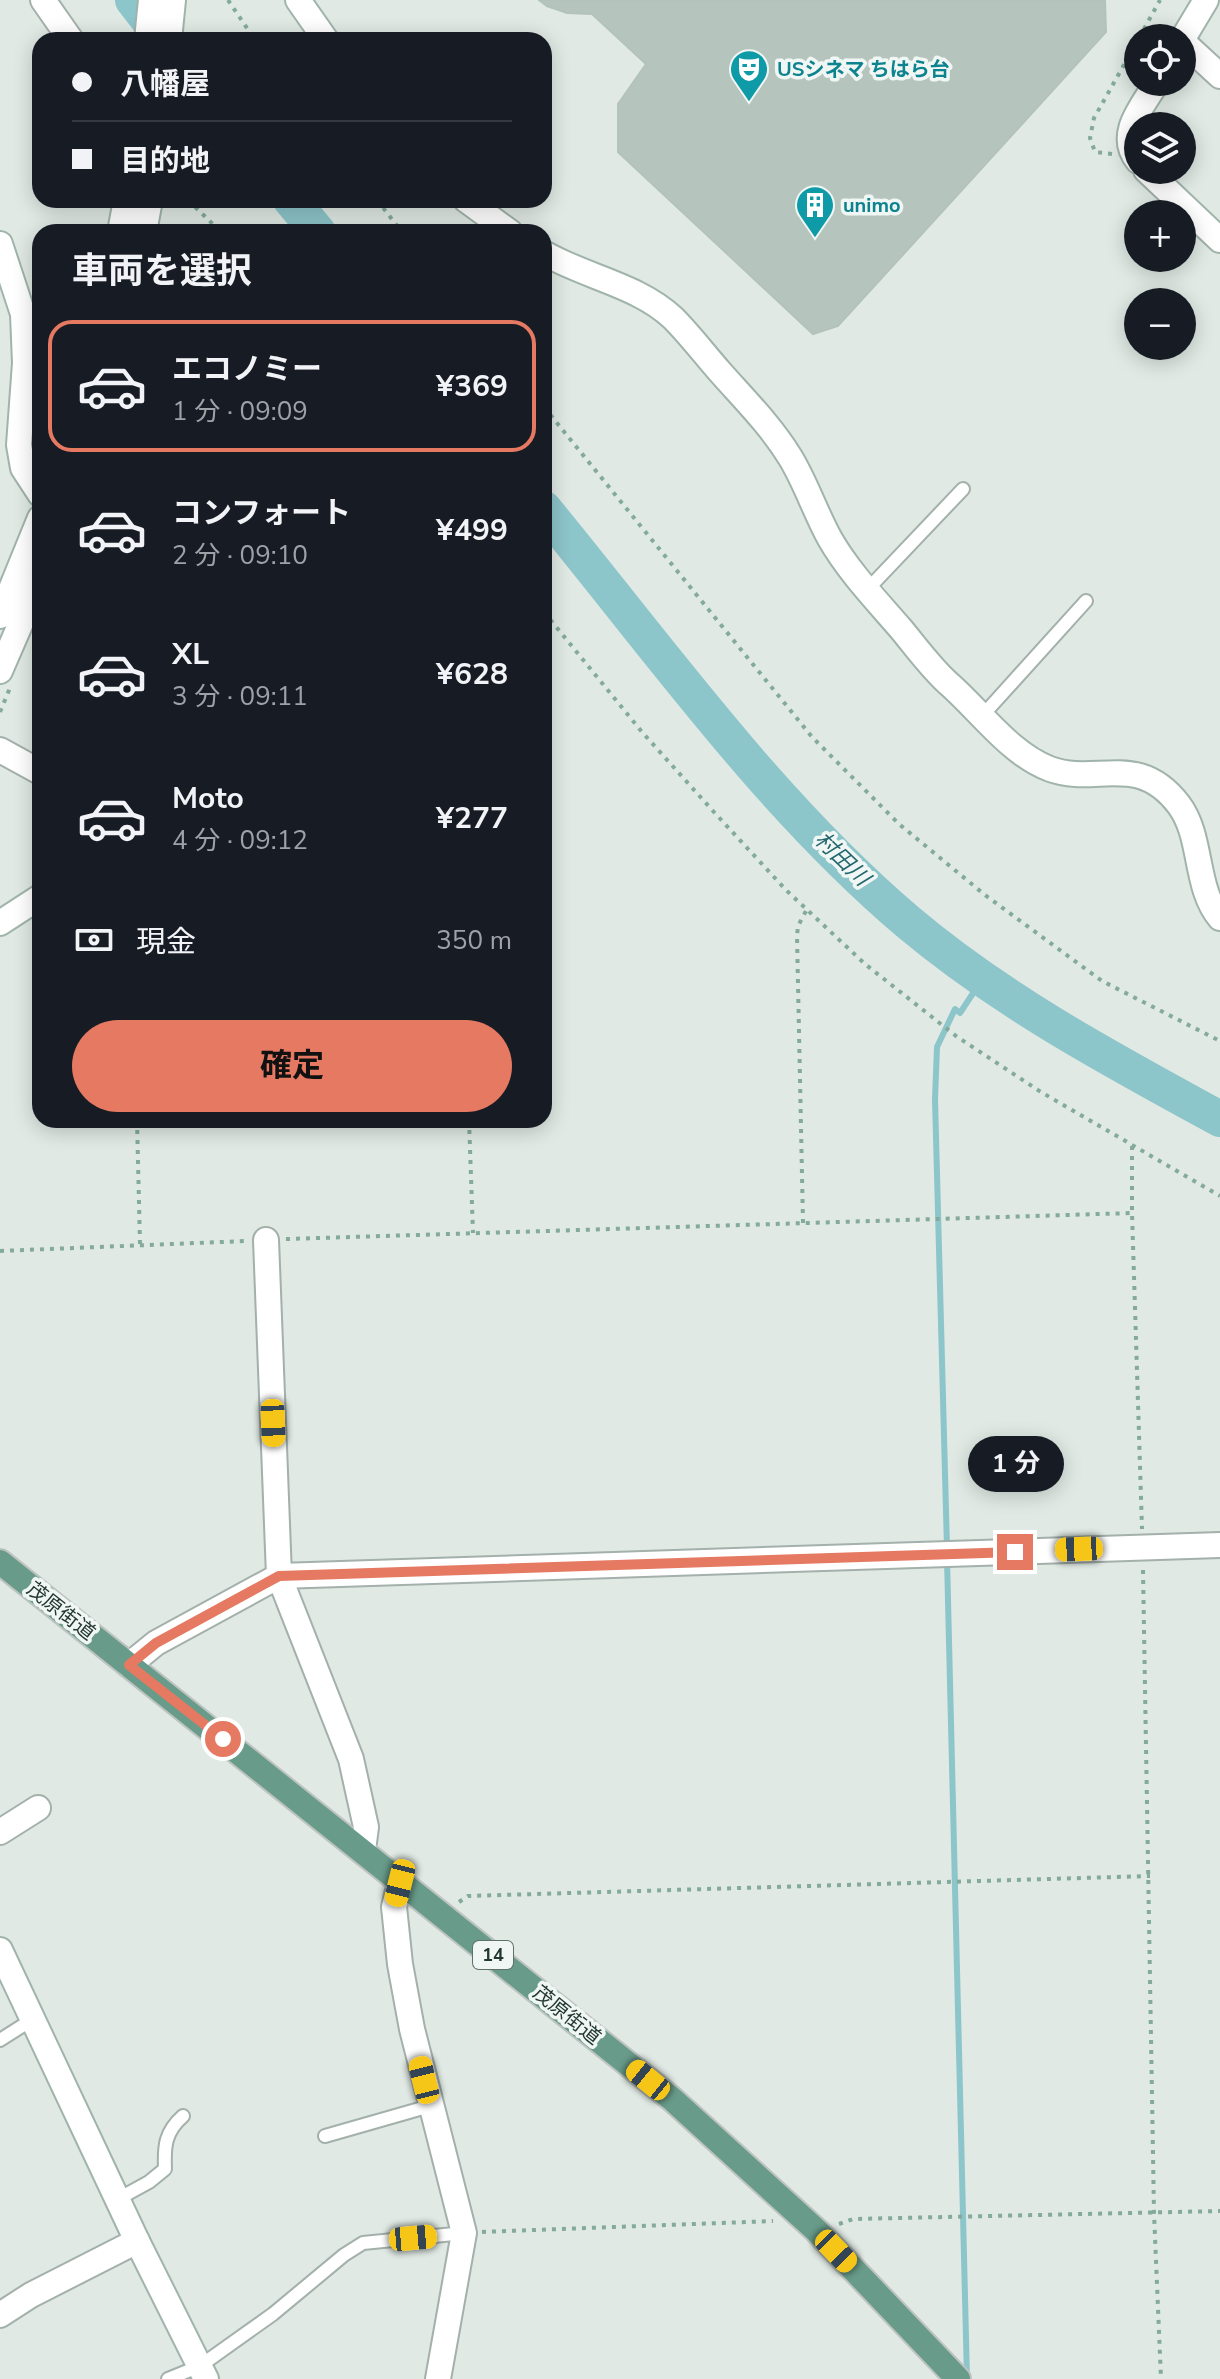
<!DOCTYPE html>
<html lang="ja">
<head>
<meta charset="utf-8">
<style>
	:root { --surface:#171b24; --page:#242831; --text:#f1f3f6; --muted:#9ea1a6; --line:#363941; --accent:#e57962 }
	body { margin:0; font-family:"Nunito Sans","Noto Sans JP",sans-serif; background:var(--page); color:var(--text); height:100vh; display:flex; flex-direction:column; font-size:30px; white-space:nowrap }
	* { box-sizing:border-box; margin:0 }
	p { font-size:26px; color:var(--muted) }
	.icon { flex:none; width:44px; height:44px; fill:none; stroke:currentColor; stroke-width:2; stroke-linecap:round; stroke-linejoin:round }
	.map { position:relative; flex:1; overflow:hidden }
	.sheet { position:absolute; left:32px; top:224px; width:520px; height:904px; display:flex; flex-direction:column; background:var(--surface); border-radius:24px; box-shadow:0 4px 20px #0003 }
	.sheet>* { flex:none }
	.banner { position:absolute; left:32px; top:32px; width:520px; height:176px; border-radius:24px; box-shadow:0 4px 20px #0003; display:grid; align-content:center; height:176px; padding:0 40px; background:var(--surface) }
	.controls { position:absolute; left:1124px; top:24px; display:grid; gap:16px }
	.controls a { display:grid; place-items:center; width:72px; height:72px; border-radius:50%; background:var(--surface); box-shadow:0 4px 20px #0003; font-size:40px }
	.end { position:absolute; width:36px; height:36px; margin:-18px; border:10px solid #e57962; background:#fff; box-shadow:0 0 0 4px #fff }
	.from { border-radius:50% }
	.bubble { position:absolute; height:56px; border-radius:28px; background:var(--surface); box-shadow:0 4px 20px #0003; font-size:26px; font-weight:700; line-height:56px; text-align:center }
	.car { position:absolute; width:24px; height:48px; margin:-24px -12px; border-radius:10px; box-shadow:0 0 6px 2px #0007; background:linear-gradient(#f5c518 24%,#345 0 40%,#f5c518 0 76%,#345 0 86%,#f5c518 0) }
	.banner b { display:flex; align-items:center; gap:28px; height:76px; font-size:30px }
	.banner b+b { border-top:2px solid var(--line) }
	.banner i { width:20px; height:20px; background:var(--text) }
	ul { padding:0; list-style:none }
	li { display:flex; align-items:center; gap:24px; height:132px; margin:0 16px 12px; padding:0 24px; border:4px solid transparent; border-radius:24px }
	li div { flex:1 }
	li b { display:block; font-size:30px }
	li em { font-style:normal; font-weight:700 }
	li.active { border-color:var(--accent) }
	li>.icon { width:72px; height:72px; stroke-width:1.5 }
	h2 { padding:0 40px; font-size:36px; line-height:96px }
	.pay { display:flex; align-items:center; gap:20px; height:88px; padding:0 40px; font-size:30px }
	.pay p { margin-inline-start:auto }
	.primary-button { display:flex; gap:16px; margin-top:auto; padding:16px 40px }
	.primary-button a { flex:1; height:92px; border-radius:48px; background:var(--accent); color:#111; font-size:32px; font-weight:700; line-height:92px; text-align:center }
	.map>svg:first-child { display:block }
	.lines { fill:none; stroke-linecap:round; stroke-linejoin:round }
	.stream { stroke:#8cc5ca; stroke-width:6 }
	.river { stroke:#8cc5ca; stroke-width:36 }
	.building { fill:#b5c4bd; stroke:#b3c2bb; stroke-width:2 }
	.lane-casing { stroke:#a3b0ab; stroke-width:16 }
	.street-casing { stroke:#a3b0ab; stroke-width:28 }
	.secondary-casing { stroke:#a0b4ab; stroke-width:28 }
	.primary-casing { stroke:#bdc3c1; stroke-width:28 }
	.path { stroke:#83aa9b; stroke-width:4; stroke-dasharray:4 6; stroke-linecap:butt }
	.lane { stroke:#fff; stroke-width:12 }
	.street { stroke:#fff; stroke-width:24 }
	.secondary { stroke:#fff; stroke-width:24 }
	.primary { stroke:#689b8a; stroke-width:24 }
	.route { stroke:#e57962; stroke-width:10 }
	.labels { text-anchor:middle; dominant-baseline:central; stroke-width:7; stroke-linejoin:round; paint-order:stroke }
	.shield { fill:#f0f6f3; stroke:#60716b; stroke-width:2 }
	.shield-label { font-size:18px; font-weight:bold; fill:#223831 }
	.culture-label { font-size:20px; font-weight:bold; fill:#0d838f; stroke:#f0f6f3; text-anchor:start }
	.street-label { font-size:20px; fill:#223831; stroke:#f0f6f3 }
	.water-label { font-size:22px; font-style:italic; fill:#22676e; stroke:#f0f6f3 }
</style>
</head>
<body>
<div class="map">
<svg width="1220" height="2379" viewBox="0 0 1220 2379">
	<rect width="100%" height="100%" fill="#e0e9e4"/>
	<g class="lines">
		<path class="stream" d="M947,1548l-12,-449 2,-52 18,-38 5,4 23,-35
			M947,1559l20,820"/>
		<path class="river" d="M133,0l31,40
			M291,200l27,32
			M544,509c116,141 224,294 364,413 95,80 204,138 312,197"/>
	</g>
	<path class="building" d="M539,0h566l1,32 -268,294 -25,8 -195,-182v-48l28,-40 -54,-50 -25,-1 -20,-7z"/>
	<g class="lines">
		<g class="lane-casing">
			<path id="lane" d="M867,590l96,-101
				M983,715l103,-114
				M0,2040l33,-21
				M325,2136l105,-30
				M118,2199l31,-17 16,-13c-1,-23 0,-37 18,-53
				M168,2379l32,-13 73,-52 71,-59 19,-12 101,-10"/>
		</g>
		<g class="street-casing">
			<path id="street" d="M43,0l28,40
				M1182,41l38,35
				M0,750l40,22
				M266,1240l13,336 72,183 15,68 -3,23
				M129,1665l27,-22 123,-67 941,-31
				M0,1832l38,-24
				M400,1883l-6,24 6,57 12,65 52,204 -26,146
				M0,2315l31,-20 106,-54"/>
		</g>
		<g class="secondary-casing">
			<path id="secondary" d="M298,0l28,40
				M147,40l4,-40
				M169,40l4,-40
				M1182,40l24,-40
				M1138,161c-22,-27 5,-55 19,-79
				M1146,170l74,70
				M466,200l44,32
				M120,232l6,-32
				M144,232l6,-32
				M0,244l23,70 2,49 -6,82 4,23 17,26
				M544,253c41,24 94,32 129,65 17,17 32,37 48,55 24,27 50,53 69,84 16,26 25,55 40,82 19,33 46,61 71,90 15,18 30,39 48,55 31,27 61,70 101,85 46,17 88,-18 129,36 24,32 15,82 41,113
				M0,616l40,-98
				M0,671l40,-92
				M0,923l40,-26
				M0,1950l137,291 69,138"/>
		</g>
		<g class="primary-casing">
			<path id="primary" d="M0,1562l672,537 145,132 141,148"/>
		</g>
		<path class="path" d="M228,0l27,40
			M1139,38l21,-38
			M1112,154l-17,-2 -5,-14 4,-20 44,-78
			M188,200l33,32
			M377,200l25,32
			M544,407l268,330 87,87 86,71 117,86 118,60
			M544,612l98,120 71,79 73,79 79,74 91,72 85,56 179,104
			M0,712l10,-24
			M137,1120l3,124
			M469,1120l4,113
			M1132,1146v67l10,316
			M803,1223l-6,-287 1,-10 9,-17
			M286,1239l846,-26
			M0,1251l246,-10
			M1143,1570l11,643 7,166
			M459,1902l9,-6 682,-20
			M839,2224l14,-5 367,-8
			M482,2232l291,-11"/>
		<use href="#lane" class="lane"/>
		<use href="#street" class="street"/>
		<use href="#secondary" class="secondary"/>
		<use href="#primary" class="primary"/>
	</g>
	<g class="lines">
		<path class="route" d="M223,1739l-94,-74 27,-22 123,-67 736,-24"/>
	</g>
	<defs>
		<g id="theatre-pin" transform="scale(2)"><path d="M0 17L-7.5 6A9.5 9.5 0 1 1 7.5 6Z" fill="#0f9aa8" stroke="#f0f6f3"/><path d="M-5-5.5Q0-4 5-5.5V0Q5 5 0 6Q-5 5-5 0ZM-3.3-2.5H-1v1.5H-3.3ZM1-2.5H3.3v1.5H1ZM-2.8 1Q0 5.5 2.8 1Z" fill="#fff"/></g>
		<g id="building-pin" transform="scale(2)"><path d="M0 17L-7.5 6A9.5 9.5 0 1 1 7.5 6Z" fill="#0f9aa8" stroke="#f0f6f3"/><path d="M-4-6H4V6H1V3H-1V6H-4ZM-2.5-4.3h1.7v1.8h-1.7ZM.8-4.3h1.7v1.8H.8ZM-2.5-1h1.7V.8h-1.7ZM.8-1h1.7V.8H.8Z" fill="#fff"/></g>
	</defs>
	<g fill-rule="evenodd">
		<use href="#theatre-pin" x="749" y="69"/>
		<use href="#building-pin" x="815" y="205"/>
	</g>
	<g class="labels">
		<rect class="shield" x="473" y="1941" width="40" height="28" rx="6"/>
		<g class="shield-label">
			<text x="493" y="1955">14</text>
		</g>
		<g class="culture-label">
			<text x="777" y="69">USシネマ ちはら台</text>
			<text x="843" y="205">unimo</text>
		</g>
		<g class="street-label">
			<text transform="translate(61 1611) rotate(38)">茂原街道</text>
			<text transform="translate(567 2015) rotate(39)">茂原街道</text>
		</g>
		<g class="water-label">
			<text transform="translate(842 859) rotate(44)">村田川</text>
		</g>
	</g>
</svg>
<div class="controls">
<a><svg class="icon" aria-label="locate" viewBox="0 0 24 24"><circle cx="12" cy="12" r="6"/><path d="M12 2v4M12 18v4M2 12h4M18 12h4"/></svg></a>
<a><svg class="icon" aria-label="layers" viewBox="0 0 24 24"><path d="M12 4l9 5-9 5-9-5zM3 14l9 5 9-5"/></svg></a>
<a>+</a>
<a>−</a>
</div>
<i class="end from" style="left:223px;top:1739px"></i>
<i class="end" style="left:1015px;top:1552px"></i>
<div class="bubble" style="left:968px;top:1436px;width:96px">1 分</div>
<i class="car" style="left:273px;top:1423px;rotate:178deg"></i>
<i class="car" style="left:1079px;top:1549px;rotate:268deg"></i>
<i class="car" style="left:400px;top:1883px;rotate:194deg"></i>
<i class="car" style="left:424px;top:2080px;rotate:346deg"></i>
<i class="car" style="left:648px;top:2080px;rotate:309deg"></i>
<i class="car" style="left:413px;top:2238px;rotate:85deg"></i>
<i class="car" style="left:836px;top:2251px;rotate:136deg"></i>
<div class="banner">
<b><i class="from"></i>八幡屋</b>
<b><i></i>目的地</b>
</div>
<section class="sheet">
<h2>車両を選択</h2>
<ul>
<li class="active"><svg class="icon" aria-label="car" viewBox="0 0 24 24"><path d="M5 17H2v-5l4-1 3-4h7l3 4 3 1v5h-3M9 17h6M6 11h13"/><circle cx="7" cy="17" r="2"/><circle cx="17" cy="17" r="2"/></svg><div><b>エコノミー</b><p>1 分 · 09:09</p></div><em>¥369</em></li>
<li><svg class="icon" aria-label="car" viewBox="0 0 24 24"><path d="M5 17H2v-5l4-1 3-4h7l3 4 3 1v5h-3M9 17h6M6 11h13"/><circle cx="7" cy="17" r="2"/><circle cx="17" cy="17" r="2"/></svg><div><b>コンフォート</b><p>2 分 · 09:10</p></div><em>¥499</em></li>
<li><svg class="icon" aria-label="car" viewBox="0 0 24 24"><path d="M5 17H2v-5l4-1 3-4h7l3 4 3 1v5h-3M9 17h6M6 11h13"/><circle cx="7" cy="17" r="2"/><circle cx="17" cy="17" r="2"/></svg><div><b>XL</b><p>3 分 · 09:11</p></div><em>¥628</em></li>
<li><svg class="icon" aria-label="car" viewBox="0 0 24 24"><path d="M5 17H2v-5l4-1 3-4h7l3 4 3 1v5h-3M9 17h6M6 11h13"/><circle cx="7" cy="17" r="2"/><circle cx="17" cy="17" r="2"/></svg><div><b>Moto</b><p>4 分 · 09:12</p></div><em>¥277</em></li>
</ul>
<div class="pay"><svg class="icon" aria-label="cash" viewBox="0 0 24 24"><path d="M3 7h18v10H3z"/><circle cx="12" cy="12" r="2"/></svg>現金<p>350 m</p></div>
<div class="primary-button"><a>確定</a></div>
</section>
</div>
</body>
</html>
